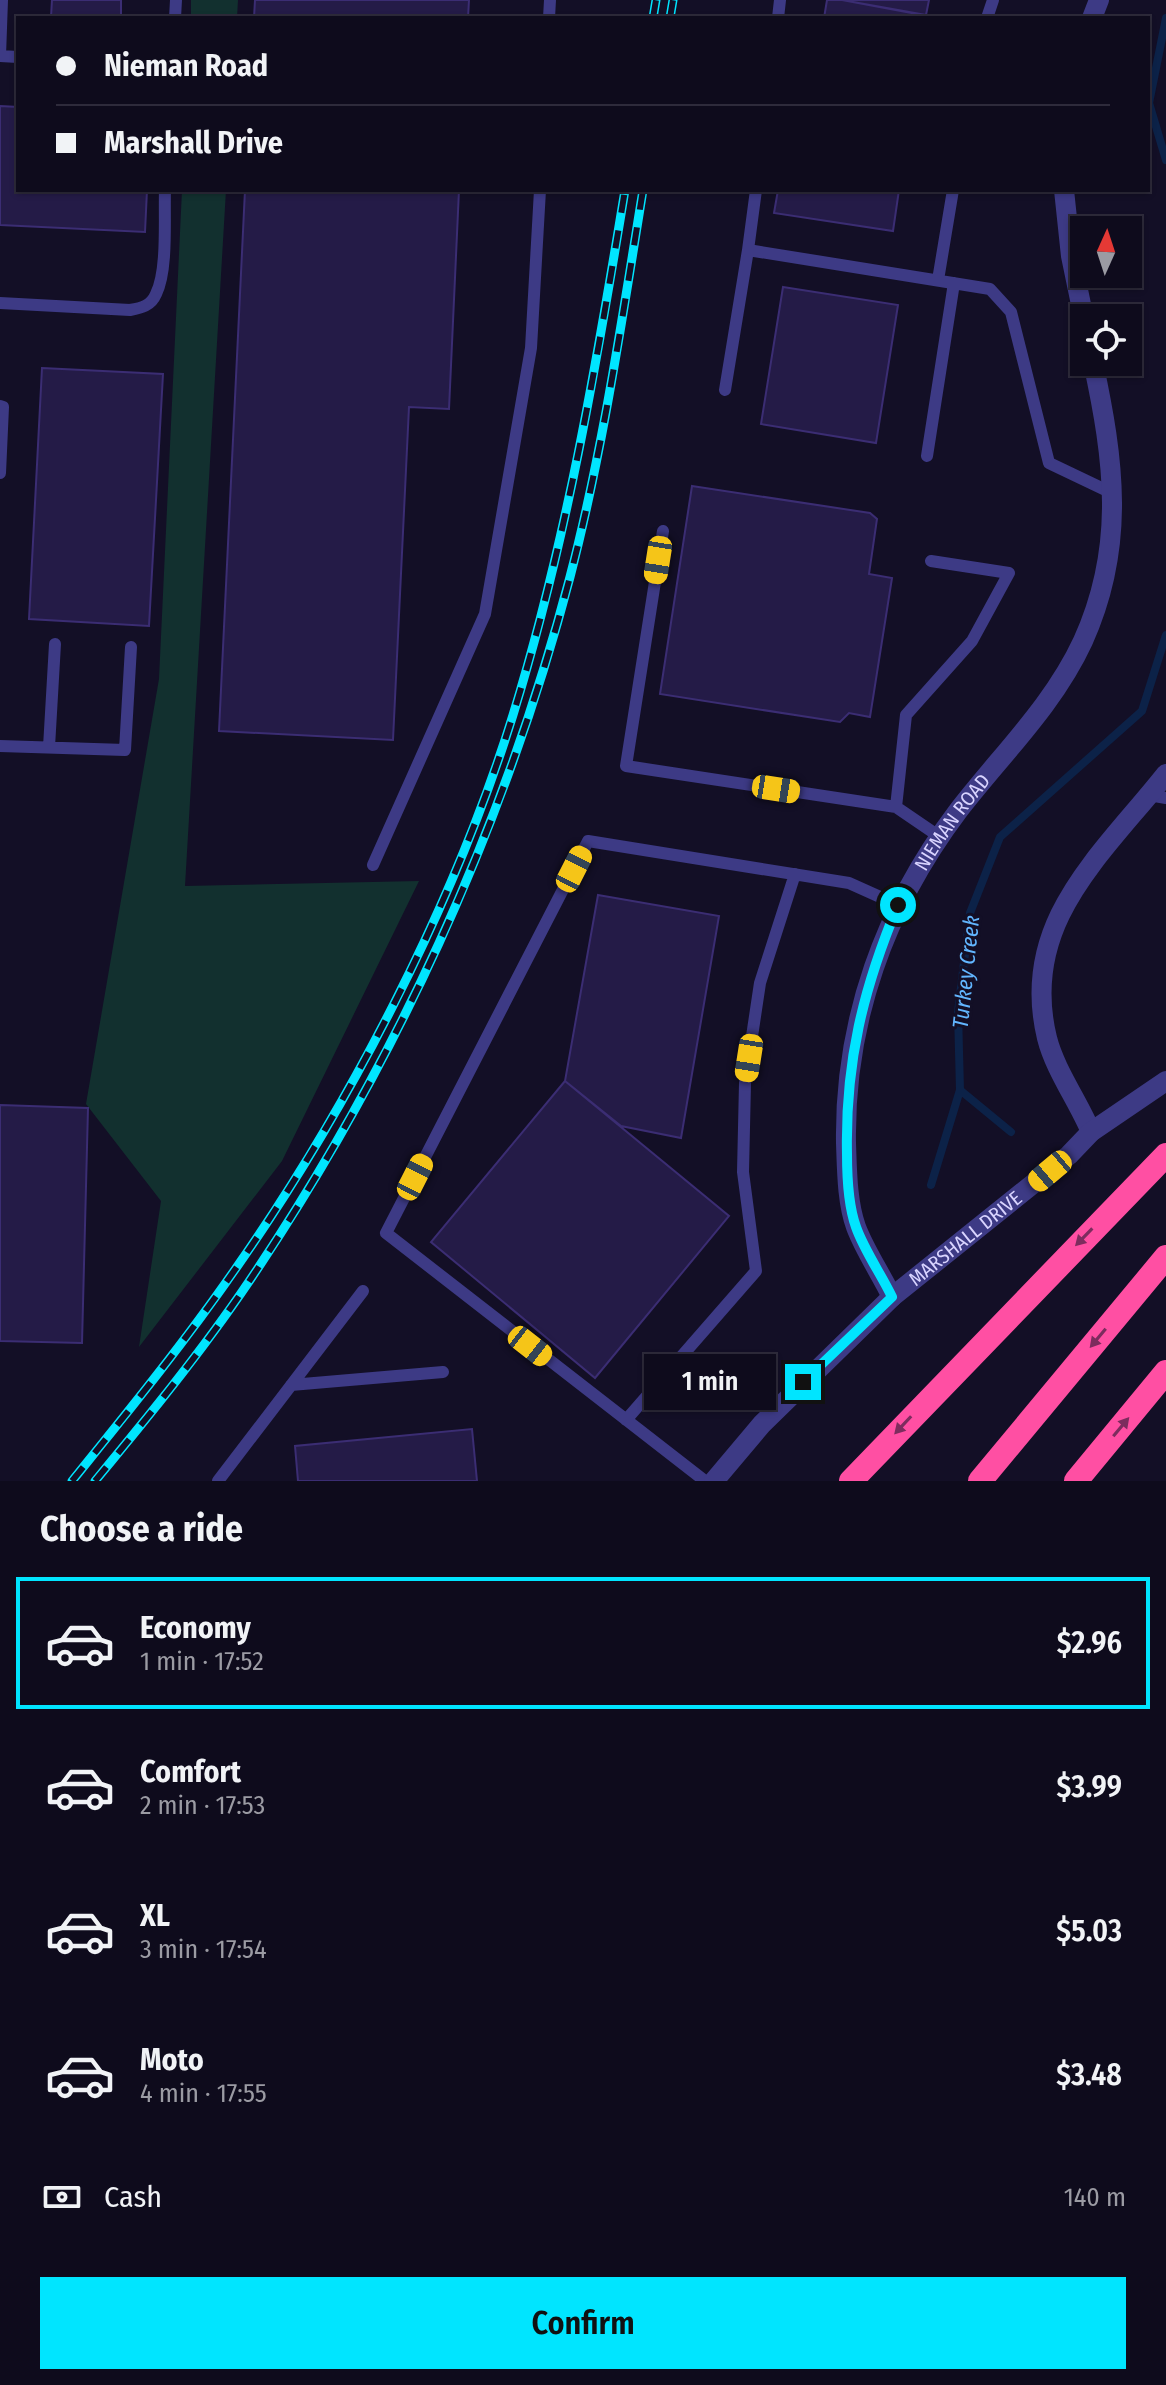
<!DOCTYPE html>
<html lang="en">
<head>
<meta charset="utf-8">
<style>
	:root { --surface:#0e0b1c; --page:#1c1929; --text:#f1f3f6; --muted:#9b9ba3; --line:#2e2b3b; --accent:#00e5ff }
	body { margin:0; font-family:"Fira Sans Condensed",sans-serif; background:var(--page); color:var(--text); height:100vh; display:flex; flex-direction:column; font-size:30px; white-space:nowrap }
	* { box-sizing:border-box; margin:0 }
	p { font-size:26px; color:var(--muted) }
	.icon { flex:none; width:44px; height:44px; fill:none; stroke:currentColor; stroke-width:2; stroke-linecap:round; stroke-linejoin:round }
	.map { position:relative; height:1481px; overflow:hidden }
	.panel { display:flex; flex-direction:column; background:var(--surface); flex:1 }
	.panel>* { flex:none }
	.guide { position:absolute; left:16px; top:16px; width:1134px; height:176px; border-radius:0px; box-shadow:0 2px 6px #0004,0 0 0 2px var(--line); display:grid; align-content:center; height:176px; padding:0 40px; background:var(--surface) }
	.needle { width:52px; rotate:3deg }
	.buttons { position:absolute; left:1070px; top:216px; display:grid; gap:16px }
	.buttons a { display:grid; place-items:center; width:72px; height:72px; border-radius:0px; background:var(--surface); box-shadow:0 2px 6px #0004,0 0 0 2px var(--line); font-size:40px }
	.end { position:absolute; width:36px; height:36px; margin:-18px; border:10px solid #00e5ff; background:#111; box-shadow:0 0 0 4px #111 }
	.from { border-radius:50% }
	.bubble { position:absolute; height:56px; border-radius:0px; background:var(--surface); box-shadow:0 2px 6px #0004,0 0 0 2px var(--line); font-size:26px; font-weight:600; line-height:56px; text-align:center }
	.car { position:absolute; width:24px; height:48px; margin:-24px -12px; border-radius:10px; box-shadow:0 0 6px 2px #0007; background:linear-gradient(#f5c518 24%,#345 0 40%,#f5c518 0 76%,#345 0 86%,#f5c518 0) }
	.guide b { display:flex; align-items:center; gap:28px; height:76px; font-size:30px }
	.guide b+b { border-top:2px solid var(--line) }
	.guide i { width:20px; height:20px; background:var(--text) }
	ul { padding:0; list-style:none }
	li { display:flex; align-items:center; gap:24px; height:132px; margin:0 16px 12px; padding:0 24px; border:4px solid transparent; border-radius:0px }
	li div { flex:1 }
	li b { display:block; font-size:30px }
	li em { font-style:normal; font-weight:600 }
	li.active { border-color:var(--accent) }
	li>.icon { width:72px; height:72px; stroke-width:1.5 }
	h2 { padding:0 40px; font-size:36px; line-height:96px }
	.pay { display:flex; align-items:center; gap:20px; height:88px; padding:0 40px; font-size:30px }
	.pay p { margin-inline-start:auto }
	.cta { display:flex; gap:16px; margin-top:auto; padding:16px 40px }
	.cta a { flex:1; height:92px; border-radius:0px; background:var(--accent); color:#111; font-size:32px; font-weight:600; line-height:92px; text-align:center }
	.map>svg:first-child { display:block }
	.green { fill:#12302f }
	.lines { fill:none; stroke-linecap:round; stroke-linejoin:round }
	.stream { stroke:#0c2248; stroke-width:8 }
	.building { fill:#241b47; stroke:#3b2d73; stroke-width:2 }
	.service { stroke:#3d3a85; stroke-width:12 }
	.minor { stroke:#3d3a85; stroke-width:20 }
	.tertiary { stroke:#3d3a85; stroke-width:20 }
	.motorway { stroke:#ff4fa3; stroke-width:24 }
	.rail-casing { stroke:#00e5ff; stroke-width:9 }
	.rail { stroke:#130f26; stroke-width:6; stroke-dasharray:18; stroke-linecap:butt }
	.oneway { fill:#7d2c5e }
	.route { stroke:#00e5ff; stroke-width:10 }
	.labels { text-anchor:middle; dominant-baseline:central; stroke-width:6; stroke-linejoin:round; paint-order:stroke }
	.street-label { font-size:20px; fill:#d9d4ff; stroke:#130f26 }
	.water-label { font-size:22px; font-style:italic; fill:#62b6ff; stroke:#130f26 }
</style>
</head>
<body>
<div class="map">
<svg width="1166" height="1481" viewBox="0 0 1166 1481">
	<rect width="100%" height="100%" fill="#130f26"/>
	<path class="green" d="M191,0h47l-1,18h-46z
		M182,190h44l-41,696 234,-5 -137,280 -143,186 22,-146 -75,-97 73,-425z"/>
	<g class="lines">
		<path class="stream" d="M1166,18l-17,85 17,57
			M960,1090l51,42
			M931,1185l29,-95 -2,-78 12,-99 30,-76 142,-126 24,-76"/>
	</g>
	<path class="building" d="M52,0h69v18l-70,-1z
		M255,0h214l-1,18h-214z
		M827,0h15l75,14 -1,4h-92z
		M842,0h87l-3,15z
		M0,106l18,1v83h129l-2,42 -145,-7z
		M245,190h214l-10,219 -40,-2 -16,333 -174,-9z
		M778,190h121l-6,41 -119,-18z
		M783,287l115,18 -22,138 -115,-19z
		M42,368l121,6 -14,252 -120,-7z
		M692,486l178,27 7,6 -8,55 23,4 -22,139 -21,-4 -9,9 -180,-28z
		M598,895l121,21 -38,222 -60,-12 -56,-45z
		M565,1081l164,135 -134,162 -164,-136z
		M0,1105l88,3 -6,235 -82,-2z
		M472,1429l5,52h-179l-3,-35z"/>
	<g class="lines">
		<path class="service" d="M2,0l-2,56 18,1
			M175,18l1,-18
			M549,18l1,-18
			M778,18l2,-18
			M987,18l6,-18
			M748,250l8,-60
			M938,280l15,-90
			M0,303l130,7c11,-2 21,-4 26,-16 12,-24 8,-76 9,-104
			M725,390l23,-140 242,39 21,23 38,151 65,31
			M0,406l3,1 -3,66
			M927,456l27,-173
			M663,531l-37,235 270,41 44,30
			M0,746l125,4 6,-103
			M49,747l6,-103
			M1149,795l17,3
			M896,807l10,-92 66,-74 37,-68 -78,-12
			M373,865l112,-251 46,-266 9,-158
			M291,1385l152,-13
			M626,1420l130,-149 -13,-99 2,-89 15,-100 35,-109
			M218,1481l145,-190
			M705,1481l-319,-248 202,-392 261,42 49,22"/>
		<g class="minor">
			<path d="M1092,18l7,-18"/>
			<path d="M1064,190l7,66 13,63"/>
			<path d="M1091,1132c-13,-31 -36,-62 -44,-94 -28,-115 54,-182 119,-264"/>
			<path id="s1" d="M892,1297c-11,-23 -27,-46 -36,-70 -9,-25 -9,-57 -10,-84 -2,-122 39,-235 112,-332 43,-56 95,-105 125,-170 43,-95 31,-181 10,-279"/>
		</g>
		<path class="tertiary" id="s2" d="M714,1481l48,-57 130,-127 177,-142 22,-23 75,-51"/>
		<path class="motorway" d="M851,1481l315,-326
			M980,1481l186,-224
			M1076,1481l90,-109"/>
		<g class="rail-casing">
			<path id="rail" d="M653,18l3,-18
				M670,18l3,-18
				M72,1481c55,-68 112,-138 162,-210 114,-162 220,-366 279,-556 53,-172 83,-348 112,-525
				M95,1481c53,-64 107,-130 153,-198 146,-216 256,-455 322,-706 33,-127 52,-258 73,-387"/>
		</g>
		<use href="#rail" class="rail"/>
	</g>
	<defs><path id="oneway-solid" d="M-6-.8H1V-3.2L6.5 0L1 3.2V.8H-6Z" transform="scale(2)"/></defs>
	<g class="oneway">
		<use href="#oneway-solid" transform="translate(1084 1237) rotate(134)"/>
		<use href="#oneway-solid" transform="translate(1098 1338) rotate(130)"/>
		<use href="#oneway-solid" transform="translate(903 1425) rotate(133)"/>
		<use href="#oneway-solid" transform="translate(1121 1427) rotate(-50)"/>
	</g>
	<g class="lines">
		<path class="route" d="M803,1382l89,-85c-11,-23 -28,-47 -36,-70 -8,-22 -9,-50 -9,-73 -2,-91 16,-165 51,-249"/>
	</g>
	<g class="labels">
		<g class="street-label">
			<text stroke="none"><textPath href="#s1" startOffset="508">NIEMAN ROAD</textPath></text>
			<text stroke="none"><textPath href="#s2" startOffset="350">MARSHALL DRIVE</textPath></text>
		</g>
		<g class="water-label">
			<text transform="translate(966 972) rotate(-84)">Turkey Creek</text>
		</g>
	</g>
</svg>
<div class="buttons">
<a><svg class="needle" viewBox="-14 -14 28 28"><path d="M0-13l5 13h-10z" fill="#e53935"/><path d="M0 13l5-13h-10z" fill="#9b9ba3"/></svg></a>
<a><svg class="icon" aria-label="locate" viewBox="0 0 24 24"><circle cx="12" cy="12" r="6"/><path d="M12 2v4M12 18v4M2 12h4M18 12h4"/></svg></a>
</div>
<i class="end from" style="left:898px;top:905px"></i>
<i class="end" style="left:803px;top:1382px"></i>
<div class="bubble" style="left:644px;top:1354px;width:132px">1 min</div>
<i class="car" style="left:658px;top:560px;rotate:189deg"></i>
<i class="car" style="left:776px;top:789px;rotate:99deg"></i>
<i class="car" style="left:574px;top:869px;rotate:27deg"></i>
<i class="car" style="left:749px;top:1058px;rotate:189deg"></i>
<i class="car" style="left:1050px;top:1171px;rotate:230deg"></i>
<i class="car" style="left:415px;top:1177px;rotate:27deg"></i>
<i class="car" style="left:530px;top:1346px;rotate:128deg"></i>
<div class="guide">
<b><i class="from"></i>Nieman Road</b>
<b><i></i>Marshall Drive</b>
</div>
</div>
<section class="panel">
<h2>Choose a ride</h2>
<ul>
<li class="active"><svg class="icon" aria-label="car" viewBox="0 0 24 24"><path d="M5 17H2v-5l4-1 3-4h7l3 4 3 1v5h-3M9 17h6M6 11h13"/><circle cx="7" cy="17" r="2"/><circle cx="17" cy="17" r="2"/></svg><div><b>Economy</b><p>1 min · 17:52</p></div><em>$2.96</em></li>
<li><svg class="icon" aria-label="car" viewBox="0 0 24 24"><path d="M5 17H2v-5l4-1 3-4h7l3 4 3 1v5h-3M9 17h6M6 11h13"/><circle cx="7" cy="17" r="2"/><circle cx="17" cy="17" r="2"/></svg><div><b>Comfort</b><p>2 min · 17:53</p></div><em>$3.99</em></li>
<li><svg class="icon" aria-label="car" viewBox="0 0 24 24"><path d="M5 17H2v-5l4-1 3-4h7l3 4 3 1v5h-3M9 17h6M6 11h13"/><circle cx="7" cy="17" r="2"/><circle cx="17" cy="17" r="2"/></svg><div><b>XL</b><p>3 min · 17:54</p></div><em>$5.03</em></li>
<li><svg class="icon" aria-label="car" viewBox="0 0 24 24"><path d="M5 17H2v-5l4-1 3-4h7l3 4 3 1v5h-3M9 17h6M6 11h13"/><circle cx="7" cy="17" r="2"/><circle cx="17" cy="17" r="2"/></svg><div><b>Moto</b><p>4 min · 17:55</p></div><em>$3.48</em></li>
</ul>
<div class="pay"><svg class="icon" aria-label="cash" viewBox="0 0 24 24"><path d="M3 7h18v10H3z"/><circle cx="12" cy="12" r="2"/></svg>Cash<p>140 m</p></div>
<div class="cta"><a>Confirm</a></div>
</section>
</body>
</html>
